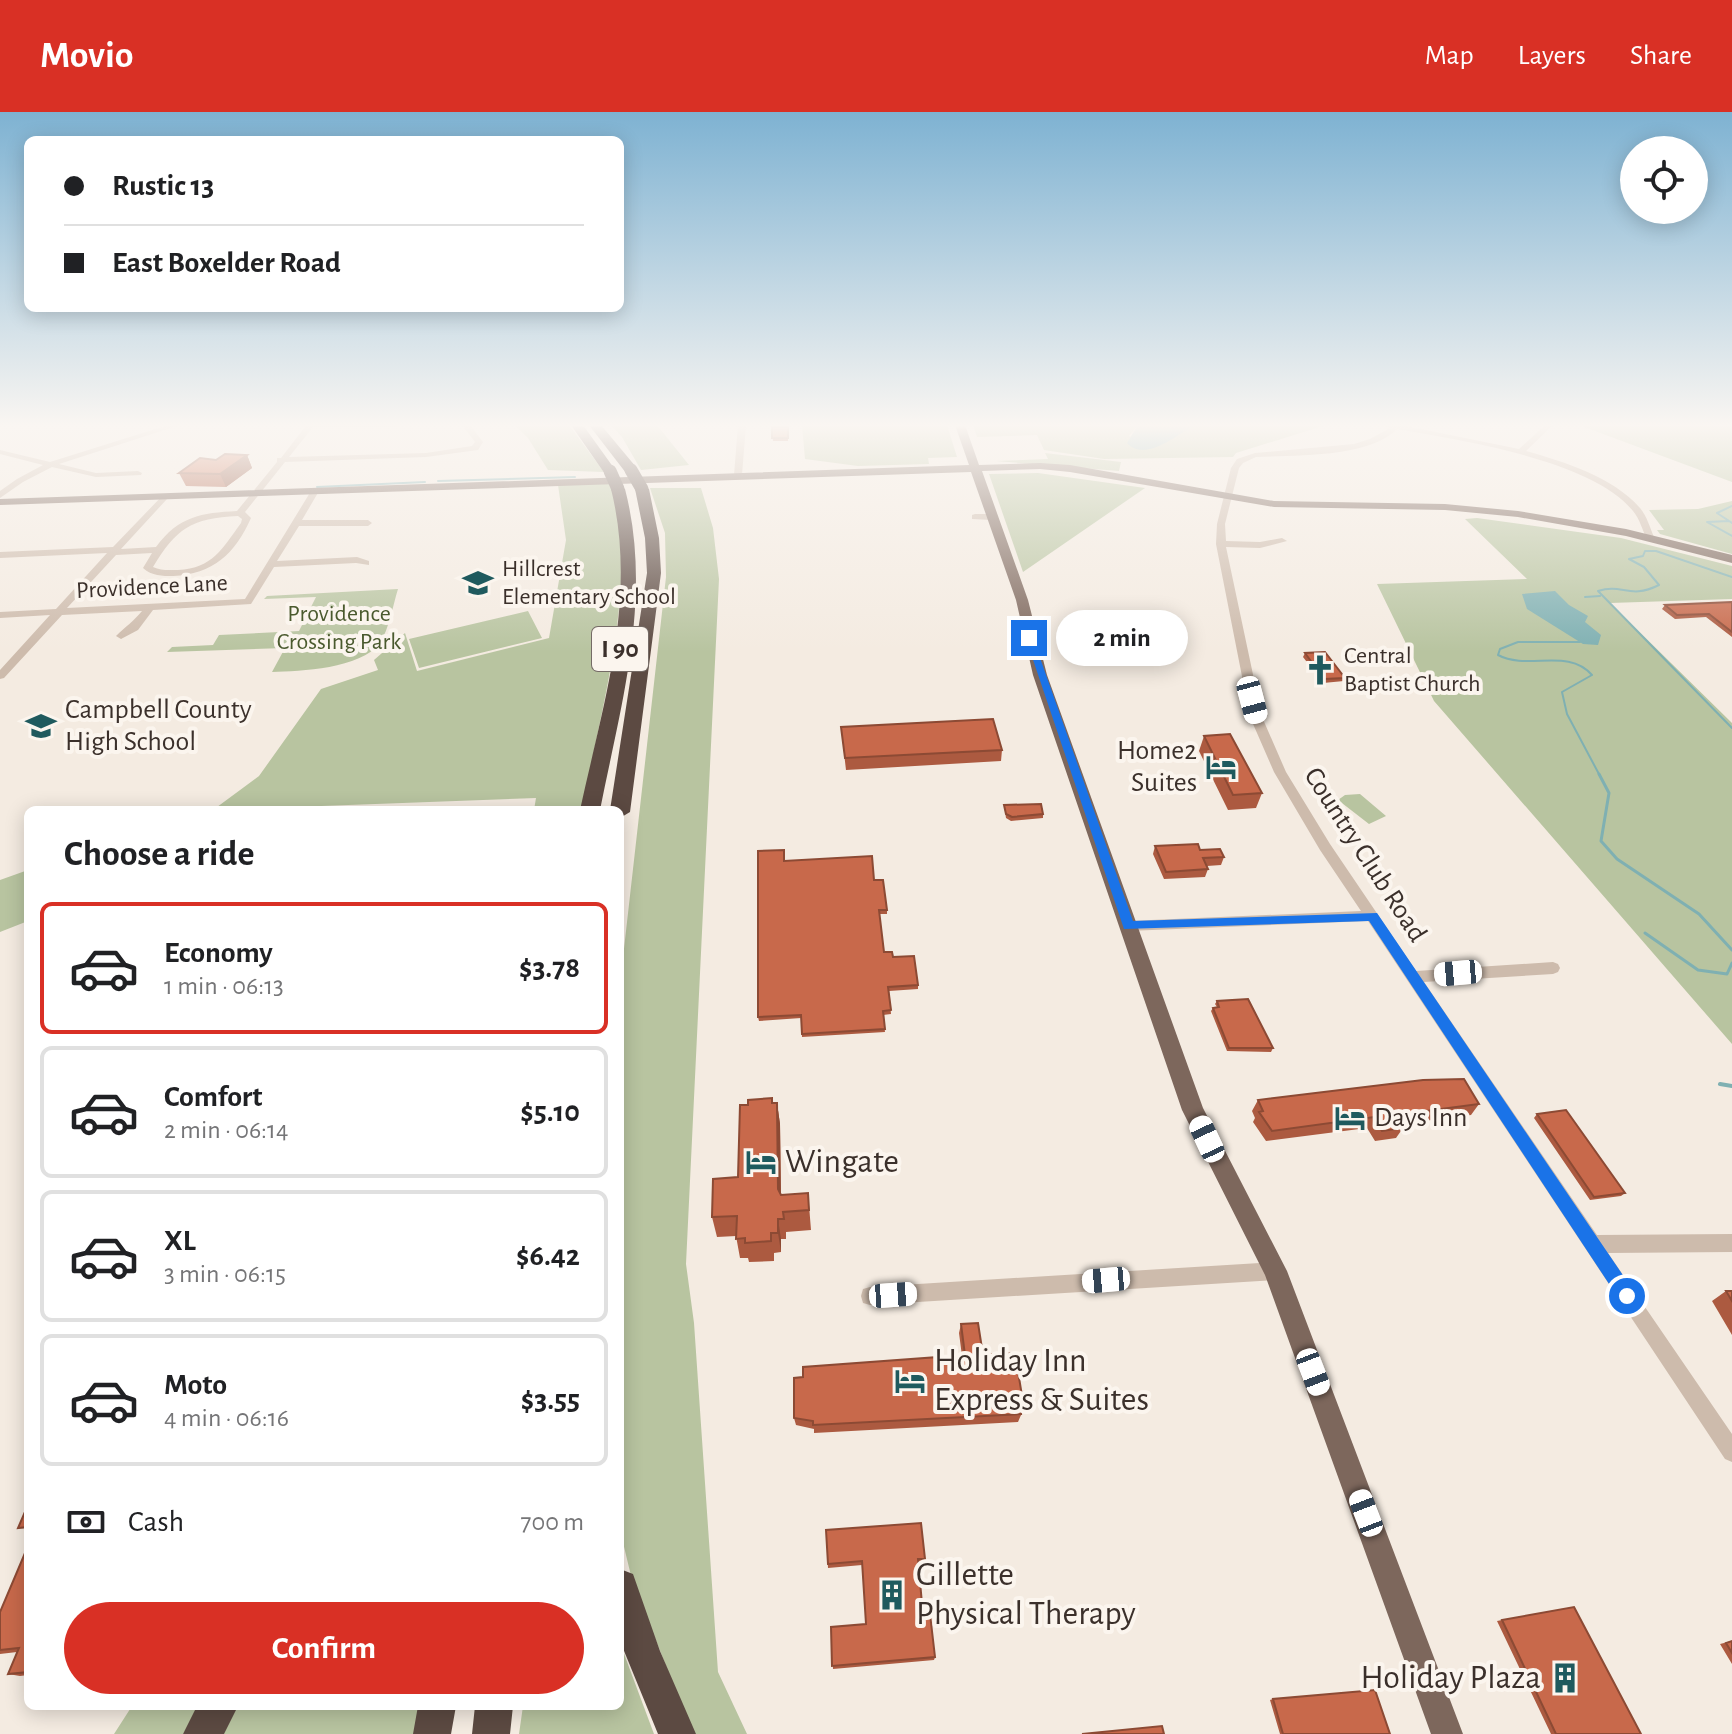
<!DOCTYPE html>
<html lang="en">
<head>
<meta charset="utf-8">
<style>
	:root { --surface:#fff; --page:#f2f2f2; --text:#202124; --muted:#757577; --line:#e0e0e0; --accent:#d93025 }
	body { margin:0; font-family:"Alegreya Sans",sans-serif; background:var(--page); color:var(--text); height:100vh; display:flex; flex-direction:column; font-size:30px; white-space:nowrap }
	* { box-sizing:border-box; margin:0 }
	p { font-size:26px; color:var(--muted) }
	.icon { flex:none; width:44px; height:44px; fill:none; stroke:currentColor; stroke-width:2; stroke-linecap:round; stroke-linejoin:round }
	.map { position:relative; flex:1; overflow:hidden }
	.panel { position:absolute; left:24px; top:694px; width:600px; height:904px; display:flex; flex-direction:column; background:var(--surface); border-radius:12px; box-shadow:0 4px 20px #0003 }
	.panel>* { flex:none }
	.hud { position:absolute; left:24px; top:24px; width:600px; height:176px; border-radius:12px; box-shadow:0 4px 20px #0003; display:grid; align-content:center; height:176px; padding:0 40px; background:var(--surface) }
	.fabs { position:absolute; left:1620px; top:24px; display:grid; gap:16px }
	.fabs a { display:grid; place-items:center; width:88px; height:88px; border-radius:50%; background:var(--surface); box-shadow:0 4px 20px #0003; font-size:40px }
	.end { position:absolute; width:36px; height:36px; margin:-18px; border:10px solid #1a73e8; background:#fff; box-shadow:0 0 0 4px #fff }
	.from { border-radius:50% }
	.bubble { position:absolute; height:56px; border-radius:28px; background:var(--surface); box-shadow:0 4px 20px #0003; font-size:26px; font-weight:700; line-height:56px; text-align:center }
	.car { position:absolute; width:24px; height:48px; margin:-24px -12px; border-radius:10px; box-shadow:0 0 6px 2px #0007; background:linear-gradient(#fff 24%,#345 0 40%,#fff 0 76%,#345 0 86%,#fff 0) }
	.hud b { display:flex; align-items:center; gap:28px; height:76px; font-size:30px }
	.hud b+b { border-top:2px solid var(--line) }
	.hud i { width:20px; height:20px; background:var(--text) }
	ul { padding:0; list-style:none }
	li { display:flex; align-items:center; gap:24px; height:132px; margin:0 16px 12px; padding:0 24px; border:4px solid var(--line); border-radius:12px }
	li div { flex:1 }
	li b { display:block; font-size:30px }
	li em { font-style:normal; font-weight:700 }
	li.current { border-color:var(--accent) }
	li>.icon { width:72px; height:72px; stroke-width:1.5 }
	h2 { padding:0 40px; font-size:36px; line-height:96px }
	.pay { display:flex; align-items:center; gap:20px; height:88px; padding:0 40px; font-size:30px }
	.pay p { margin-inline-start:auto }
	.action { display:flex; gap:16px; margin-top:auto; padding:16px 40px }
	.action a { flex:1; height:92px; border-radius:48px; background:var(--accent); color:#fff; font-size:32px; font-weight:700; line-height:92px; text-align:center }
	header { display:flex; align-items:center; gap:48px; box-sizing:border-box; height:112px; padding:0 40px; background:var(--accent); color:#fff }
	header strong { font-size:38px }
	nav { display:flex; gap:44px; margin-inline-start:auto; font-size:28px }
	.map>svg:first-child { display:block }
	.green { fill:#b8c4a0 }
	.water { fill:#7fb0b2 }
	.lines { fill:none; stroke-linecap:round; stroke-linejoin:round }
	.stream-far2 { stroke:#7fb0b2; stroke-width:2 }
	.stream-far1 { stroke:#7fb0b2; stroke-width:3 }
	.stream { stroke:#7fb0b2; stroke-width:4 }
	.minor { fill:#cdbbac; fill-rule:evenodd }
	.major { fill:#7d675c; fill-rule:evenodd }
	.highway { fill:#5c4a42; fill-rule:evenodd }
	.highway-bridge { stroke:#5c4a42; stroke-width:13 }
	.wall { fill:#ac5a40 }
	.shaded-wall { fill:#8c4a34 }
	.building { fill:#c8694b; stroke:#8c4a34; stroke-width:2 }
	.route { fill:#1a73e8 }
	.labels { text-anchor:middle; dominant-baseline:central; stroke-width:8; stroke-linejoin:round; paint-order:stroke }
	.far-poi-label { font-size:24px; fill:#3b302b; stroke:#fbf5ee; text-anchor:start }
	.far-street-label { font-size:24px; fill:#3b302b; stroke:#fbf5ee }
	.far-park-label { font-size:24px; fill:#4a5a2e; stroke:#fbf5ee }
	.shield { fill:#fbf5ee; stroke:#756b66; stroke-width:2 }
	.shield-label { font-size:26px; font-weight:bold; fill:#3b302b }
	.poi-label { font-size:28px; fill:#3b302b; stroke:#fbf5ee; text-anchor:start }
	.street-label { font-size:28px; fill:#3b302b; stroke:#fbf5ee }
	.near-poi-label { font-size:34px; fill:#3b302b; stroke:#fbf5ee; text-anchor:start }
</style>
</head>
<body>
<header>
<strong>Movio</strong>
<nav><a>Map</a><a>Layers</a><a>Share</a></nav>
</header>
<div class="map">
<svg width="1732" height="1622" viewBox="0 0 1732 1622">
	<rect width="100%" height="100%" fill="#f4ebe1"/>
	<path class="green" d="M515,313h54l35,47 -56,-2 -20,-32z
		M611,313h46l32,40 -48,5 -19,-33z
		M802,313h145l10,32 -29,1 1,6 -71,2 -53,-7z
		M973,313h165l-9,11 29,10 37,-21h131l-90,28 -3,4 -129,2 -60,-9 -7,-15 -60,2z
		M1579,313h153v57z
		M1045,341l76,9 -2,9 -123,-10 52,-2z
		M1038,361l107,15 -122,84 -34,-98z
		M610,371c32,89 -11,233 -28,327h-48l2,-12 -323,12 46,-34 62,-87 57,-19 -4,-10 31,-27 12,38 132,-33 17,-98 -8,-55z
		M650,376h51l12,40 6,51 -33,685 8,59 24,349 29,62h-54l-61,-154 -12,-50v-546l46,-407 -1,-44z
		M1732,389v53l-72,-20 -3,-4h7l-15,-20 49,-1z
		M1477,406l144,20 111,28v33l-122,4 122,120v321l-298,-343 -57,-117 150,-5 -62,-60z
		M398,477c-5,16 -9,40 -18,54 -20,26 -79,28 -108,29l13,-24 -118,4 5,-5 41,-2 6,-10 80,-4 17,-34 -52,2 3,-3z
		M528,499l14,27 -123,30 -10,-29z
		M1360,682l26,22 -17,8 -31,-24 7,-5z
		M28,758v51l-28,11v-52z
		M620,1531l34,91h-135l4,-28h97z
		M132,1594h70l-19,28h-69z
		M236,1594h185l-5,28h-197z"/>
	<path class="water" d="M1138,313h57c-17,9 -50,38 -68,18z
		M1555,479l14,14 19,11 -3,6 16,13 -3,10 -15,-1 -56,-35 -5,-15z"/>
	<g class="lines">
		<path class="stream-far2" d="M438,369l137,-4
			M317,375l108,-5
			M1732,394l-15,7 15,10
			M1729,409l-22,1 25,14
			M1732,465l-76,-26h-11l-2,5 -14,3 15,8 15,18c-30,15 -36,-2 -61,6l134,137
			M1585,485l15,-1
			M1580,530h-62l-18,7 -2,6c30,16 70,-8 94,20l-30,17 5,22 33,62"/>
		<path class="stream-far1" d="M1599,662l10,19 -8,48 16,18 82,55 33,36
			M1645,821l53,37 29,4 5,-11"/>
		<path class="stream" d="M1720,972l12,2"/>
		<path class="minor" d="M168,313h12l-121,39 37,9 42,-2 4,2 -1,2 -45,2 -44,-10 -29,15 -23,16v-7l17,-12 26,-14 -43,-11v-4l50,12z
			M301,313h99l-4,2h-83l-24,30 137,-4 46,-7 3,-4 -13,-17h8l13,17 -5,8 -52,7 -141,5 -40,50 6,6c-16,36 -38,56 -78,58 -11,0 -21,0 -30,-8l9,-15 -36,2 -49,53 178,-9 66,-108 4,-3 4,3 -17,29h66l4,3 -4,3h-69l-22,35 80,-4 12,4v4l-13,-2 -82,4 -23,37 -98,6 -15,20 -17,9 -5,-3c9,-9 18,-15 26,-25l-80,4 -58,63 -4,1v-9l50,-55 -50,3v-6l56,-3 51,-56 -107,5v-6l113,-5 51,-53 4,3 -1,2 -46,50 35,-2c23,-31 45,-34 81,-36l40,-49v-4h4l24,-31zM238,404l4,3 -1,4c-19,26 -28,45 -63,47 -9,0 -17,1 -25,-3 23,-38 38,-49 85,-51z
			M738,313h8l-4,50 -4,2 -4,-2z
			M1382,313h19l118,24 26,-24h8l-27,26c39,11 87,26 114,57 7,8 10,20 14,29l-7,2c-5,-9 -7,-20 -14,-28 -41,-51 -173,-71 -236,-82 -28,29 -102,26 -141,28l-13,6 -4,5 -14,56 1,17 34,1 22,-4 5,3 -27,7 -34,-1 36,170 24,55 44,72 86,127 137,-9 5,2 2,4 -2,4 -5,2 -129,8 173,253 135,-1v18l-124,1 124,181v28l-7,-3 -357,-538 -240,10 -7,-5 7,-5 233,-10 -41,-61 -46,-78 -24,-55 -34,-173 1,-20 14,-56 6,-9 18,-6 99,-9 16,-5 20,-11z
			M975,402h17l4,3 -4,3 -20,-1v-4z
			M1275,1150l7,3 2,6 -2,6 -7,3 -405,25 -7,-2 -2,-7 2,-7 7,-2z"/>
		<path class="major" d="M955,313h10l14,40 61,-2 30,2 204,36 171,3 73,7 108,18 106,26v8l-106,-27 -108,-19 -73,-7 -171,-3 -204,-35 -30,-3 -58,2 46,129 19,75 156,433 84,163 176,463h-32l-166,-459 -83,-165 -149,-435 -17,-75 -45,-128 -971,33v-6l969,-34z"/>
		<path class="highway" d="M571,313h12l33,46 -1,3h-10z
			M589,313h12l35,42v6h-10z
			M618,373l7,4c28,108 -4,215 -25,321h-20c23,-106 58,-213 31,-321z
			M642,373l7,4 10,49 2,35 -31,239 -10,6v-8h-10l37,-237 -2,-35 -10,-49z
			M620,1457l13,5 27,77 36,83h-38l-38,-93z
			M197,1594h41l-14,28h-41z
			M418,1594h38l-5,28h-38z
			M475,1594h38l-3,28h-38z"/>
		<path class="highway-bridge" d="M631,358l11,19
			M610,359l8,18"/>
	</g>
	<path class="wall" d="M772,315h16v14h-15z
		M247,343l5,13 -26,19 -40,-1 -7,-13z
		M1732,490v35l-26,-20 -31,2 -13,-10 3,-4z
		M1305,541l40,25 -1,3 -21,2 -20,-26z
		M841,615l161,23 -1,11 -155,9z
		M1204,624l58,57 -6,15 -28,2 -29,-59z
		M1004,693l39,9v4l-32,3 -5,-3z
		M1155,734l45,4 24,7 -3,8 -14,1 1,3 -3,8 -41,2 -11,-25z
		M784,749l90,19 13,30v4h-8l5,38 9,5 25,28v4l-29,2 2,23 -8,1 2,17 -83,5 -1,-19 -42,3 -1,-4z
		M1217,889l56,47 -2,4 -44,-1 -16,-40 2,-3 4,-1 -2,-3z
		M1258,988l221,4 -8,11 -70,9 2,4 -7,10 -21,3 -8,-13 -101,13 -13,-19 2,-4 -3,-7z
		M772,991h5l3,21 1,69v2l27,-2 3,37 -25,2v7h-5v13l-7,1v8l-25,1 -1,-4h-8l-4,-22 -19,1 -5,-20 26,-40z
		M1537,1002l88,79 -4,3 -31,4 -56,-82z
		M1726,1179h6v44l-20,-34z
		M961,1212l22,31 41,53 -6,14 -204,11v-4l-18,-4 -2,-7 168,-62 -3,-23z
		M826,1418l99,29 -1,4h-6l5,52 12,42 -1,3 -101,9 -2,-42 35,-3 -4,-59 -34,3z
		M28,1434v129l-8,1 -12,-2 9,-22 -17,2v-42z
		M1502,1508l139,114h-90l-54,-113z
		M1732,1529v23l-12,-20z
		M1273,1587l117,35h-110l-10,-34z"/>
	<path class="shaded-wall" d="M247,343l5,13 -26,19 -6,-13z
		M777,991l3,21 1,85 -3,-20z
		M778,1107l3,20v13l-3,-19z"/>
	<path class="building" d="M772,315h16v11h-16z
		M225,342l22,1 -27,19 -41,-1 21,-15 16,2z
		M1732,490v30l-23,-18 -32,1 -12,-10z
		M1325,540l20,26 -21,1 -19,-26z
		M993,607l9,31 -157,8 -4,-31z
		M1230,622l32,59 -29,2 -29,-59z
		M1041,692l2,10 -31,3 -6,-3 -2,-9z
		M1198,732l2,6 20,-1 4,8 -21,1 5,11 -42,3 -11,-26z
		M784,738v11l88,-5 2,24h9l4,30h-8l5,42h8l1,5 21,-1 4,29 -30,2 3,23 -8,1 2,18 -83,5 -1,-19 -43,2v-166z
		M1248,887l25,49h-44l-16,-40 6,-1 -2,-6z
		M1464,967l15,25 -84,11 8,13 -21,3 -8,-14 -102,14 -13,-19 4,-1 -5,-11 165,-20z
		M772,986v5h5l1,86 3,6 27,-2 1,17 -26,2 1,7h-6v14h-7v8l-26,2v-5l-9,1 1,-23 -25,1 1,-38 25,-2 2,-72h8v-5z
		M1566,998l59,83 -31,4 -57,-83z
		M1726,1179h6v10z
		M978,1211l5,32 32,-2 9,55h-4l1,6 -208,11v-4l-19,-3v-40l9,-1v-10l162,-12 -4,-31z
		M28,1393v22l-10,1z
		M921,1411l4,36h-7l5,56 7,-1 5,43 -103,9 -1,-39 35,-3 -4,-63 -34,3 -2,-34z
		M28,1434v126l-20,2 11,-26 -19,2v-38z
		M1574,1495l67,127h-85l-54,-114z
		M1732,1529v12l-6,-10z
		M1375,1578l15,44h-107l-10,-35z
		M1162,1614l2,8h-82z"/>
	<linearGradient id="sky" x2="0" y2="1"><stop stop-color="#7eb2d2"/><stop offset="0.58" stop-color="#faf6f2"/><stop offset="1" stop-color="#faf6f2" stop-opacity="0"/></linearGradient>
	<rect width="1732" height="540" fill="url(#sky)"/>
	<path class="route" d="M1025,524l8,2 100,283 244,-8 256,377v12h-12l-252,-381 -245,8z"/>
	<defs>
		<g id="school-bare" transform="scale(2.4)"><path d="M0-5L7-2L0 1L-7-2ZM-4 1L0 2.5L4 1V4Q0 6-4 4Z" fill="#1f5a5e" stroke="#fbf5ee" stroke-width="2.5" paint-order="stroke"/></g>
		<g id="church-bare" transform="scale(2.4)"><path d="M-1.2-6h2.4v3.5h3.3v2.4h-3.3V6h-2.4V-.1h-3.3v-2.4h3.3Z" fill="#1f5a5e" stroke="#fbf5ee" stroke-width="2.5" paint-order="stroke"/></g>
		<g id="hotel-bare" transform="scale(2.4)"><path d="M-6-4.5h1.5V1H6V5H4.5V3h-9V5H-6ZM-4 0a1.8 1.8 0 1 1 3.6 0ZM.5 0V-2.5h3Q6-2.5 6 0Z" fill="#1f5a5e" stroke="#fbf5ee" stroke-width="2.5" paint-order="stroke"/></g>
		<g id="building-bare" transform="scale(2.4)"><path d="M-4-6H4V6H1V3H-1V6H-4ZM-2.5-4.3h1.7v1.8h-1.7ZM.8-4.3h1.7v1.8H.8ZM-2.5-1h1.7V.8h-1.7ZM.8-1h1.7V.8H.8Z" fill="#1f5a5e" stroke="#fbf5ee" stroke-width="2.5" paint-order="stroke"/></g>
	</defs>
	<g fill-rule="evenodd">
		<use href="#school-bare" x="478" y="471"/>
		<use href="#church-bare" x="1320" y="558"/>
		<use href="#school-bare" x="41" y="614"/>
		<use href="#hotel-bare" x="1221" y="655"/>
		<use href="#hotel-bare" x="1350" y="1006"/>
		<use href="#hotel-bare" x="761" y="1050"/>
		<use href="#hotel-bare" x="910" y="1269"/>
		<use href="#building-bare" x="892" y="1483"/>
		<use href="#building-bare" x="1565" y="1566"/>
	</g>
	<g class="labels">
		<g class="far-poi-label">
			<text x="502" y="457">Hillcrest<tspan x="502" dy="28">Elementary School</tspan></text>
			<text x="1344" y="544">Central<tspan x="1344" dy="28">Baptist Church</tspan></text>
		</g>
		<g class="far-street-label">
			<text transform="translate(152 475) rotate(-3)">Providence Lane</text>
		</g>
		<g class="far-park-label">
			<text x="339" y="502">Providence<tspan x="339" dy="28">Crossing Park</tspan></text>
		</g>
		<rect class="shield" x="592" y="515" width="56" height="44" rx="6"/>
		<g class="shield-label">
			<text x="620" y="537">I 90</text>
		</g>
		<g class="poi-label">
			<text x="65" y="598">Campbell County<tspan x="65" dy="32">High School</tspan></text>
			<text x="1197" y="639" text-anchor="end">Home2<tspan x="1197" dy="32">Suites</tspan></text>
			<text x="1374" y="1006">Days Inn</text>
		</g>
		<g class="street-label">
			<text transform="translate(1365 743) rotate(57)">Country Club Road</text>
		</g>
		<g class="near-poi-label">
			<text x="785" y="1050">Wingate</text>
			<text x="934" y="1249">Holiday Inn<tspan x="934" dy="39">Express &amp; Suites</tspan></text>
			<text x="916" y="1463">Gillette<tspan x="916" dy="39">Physical Therapy</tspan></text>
			<text x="1541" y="1566" text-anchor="end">Holiday Plaza</text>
		</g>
	</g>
</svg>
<div class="fabs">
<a><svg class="icon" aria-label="locate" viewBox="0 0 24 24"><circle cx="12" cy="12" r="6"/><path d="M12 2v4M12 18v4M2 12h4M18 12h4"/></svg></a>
</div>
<i class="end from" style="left:1627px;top:1184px"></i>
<i class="end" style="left:1029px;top:526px"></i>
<div class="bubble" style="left:1056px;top:498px;width:132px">2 min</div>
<i class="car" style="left:1252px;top:588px;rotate:165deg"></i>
<i class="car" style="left:1458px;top:861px;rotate:265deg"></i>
<i class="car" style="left:1207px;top:1027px;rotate:335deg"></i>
<i class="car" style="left:1106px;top:1168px;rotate:265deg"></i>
<i class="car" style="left:893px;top:1183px;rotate:86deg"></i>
<i class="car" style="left:1313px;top:1260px;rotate:159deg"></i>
<i class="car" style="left:1366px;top:1401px;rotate:339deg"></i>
<div class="hud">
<b><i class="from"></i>Rustic 13</b>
<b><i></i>East Boxelder Road</b>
</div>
<section class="panel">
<h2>Choose a ride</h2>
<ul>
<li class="current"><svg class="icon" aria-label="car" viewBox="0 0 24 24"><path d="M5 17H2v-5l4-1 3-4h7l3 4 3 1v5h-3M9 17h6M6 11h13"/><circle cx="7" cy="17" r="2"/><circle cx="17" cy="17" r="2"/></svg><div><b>Economy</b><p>1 min · 06:13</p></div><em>$3.78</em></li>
<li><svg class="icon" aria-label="car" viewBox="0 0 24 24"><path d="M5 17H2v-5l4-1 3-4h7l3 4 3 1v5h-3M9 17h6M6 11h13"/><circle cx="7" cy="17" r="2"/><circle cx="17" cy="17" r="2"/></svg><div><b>Comfort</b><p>2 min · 06:14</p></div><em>$5.10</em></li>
<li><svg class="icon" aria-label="car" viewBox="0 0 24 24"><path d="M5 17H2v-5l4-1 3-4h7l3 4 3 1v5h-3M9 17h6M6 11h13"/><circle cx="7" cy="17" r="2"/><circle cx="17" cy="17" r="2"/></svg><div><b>XL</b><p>3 min · 06:15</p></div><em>$6.42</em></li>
<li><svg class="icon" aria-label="car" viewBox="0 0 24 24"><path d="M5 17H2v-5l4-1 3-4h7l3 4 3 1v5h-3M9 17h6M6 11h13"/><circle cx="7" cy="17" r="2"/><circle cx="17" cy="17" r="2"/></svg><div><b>Moto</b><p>4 min · 06:16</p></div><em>$3.55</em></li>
</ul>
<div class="pay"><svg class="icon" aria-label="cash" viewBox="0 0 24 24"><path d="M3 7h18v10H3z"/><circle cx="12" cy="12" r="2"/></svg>Cash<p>700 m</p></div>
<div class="action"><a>Confirm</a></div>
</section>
</div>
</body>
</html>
